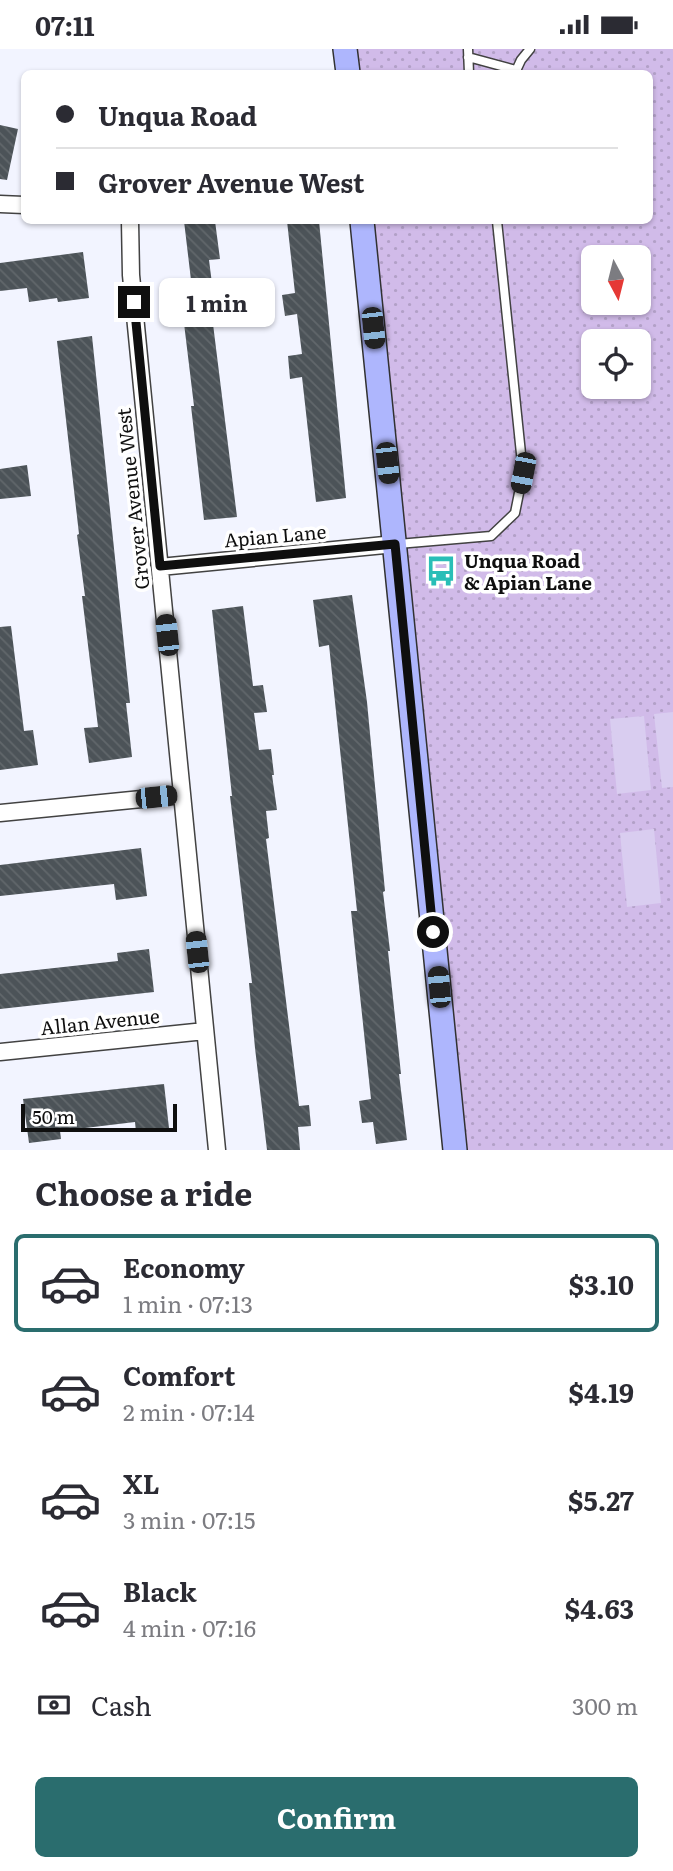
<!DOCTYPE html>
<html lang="en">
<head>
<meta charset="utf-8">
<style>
	:root { --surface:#fff; --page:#f7f7f7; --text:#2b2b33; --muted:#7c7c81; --line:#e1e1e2; --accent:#2a6d6e }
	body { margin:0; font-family:Literata,serif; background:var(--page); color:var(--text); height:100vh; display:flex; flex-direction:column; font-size:26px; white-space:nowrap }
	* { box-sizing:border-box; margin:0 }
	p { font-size:23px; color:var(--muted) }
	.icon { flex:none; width:38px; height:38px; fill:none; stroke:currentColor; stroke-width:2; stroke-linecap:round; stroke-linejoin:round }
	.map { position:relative; height:1101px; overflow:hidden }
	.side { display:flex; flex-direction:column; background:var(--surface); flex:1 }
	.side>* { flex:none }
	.guide { position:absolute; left:21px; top:21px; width:632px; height:154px; border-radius:10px; box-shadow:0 2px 5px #0004; display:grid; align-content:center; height:154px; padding:0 35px; background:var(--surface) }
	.needle { width:46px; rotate:173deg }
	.fabs { position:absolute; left:581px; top:196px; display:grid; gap:14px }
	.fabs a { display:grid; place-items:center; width:70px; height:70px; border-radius:10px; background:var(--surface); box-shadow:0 2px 5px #0004; font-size:35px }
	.scale { position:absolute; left:21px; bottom:18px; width:156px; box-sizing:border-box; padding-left:7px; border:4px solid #0f0f0f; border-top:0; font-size:19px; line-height:24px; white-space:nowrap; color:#0f0f0f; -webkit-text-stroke:5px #fff; paint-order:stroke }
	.end { position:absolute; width:32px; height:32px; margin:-16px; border:9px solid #0f0f0f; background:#fff; box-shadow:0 0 0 4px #fff }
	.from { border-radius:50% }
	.bubble { position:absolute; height:49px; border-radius:10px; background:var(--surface); box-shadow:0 2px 5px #0004; font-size:23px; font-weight:700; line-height:49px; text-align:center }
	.car { position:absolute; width:21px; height:42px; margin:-21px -10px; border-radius:9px; box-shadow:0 0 5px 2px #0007; background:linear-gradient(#222 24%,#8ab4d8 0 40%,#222 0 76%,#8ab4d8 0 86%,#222 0) }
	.guide b { display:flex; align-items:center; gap:24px; height:66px; font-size:26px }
	.guide b+b { border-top:2px solid var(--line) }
	.guide i { width:18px; height:18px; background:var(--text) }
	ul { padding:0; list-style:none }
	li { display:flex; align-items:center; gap:21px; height:98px; margin:0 14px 10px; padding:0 21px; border:4px solid transparent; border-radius:10px }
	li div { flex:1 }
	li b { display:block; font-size:26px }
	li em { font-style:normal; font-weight:700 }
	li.selected { border-color:var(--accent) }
	li>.icon { width:63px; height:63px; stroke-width:1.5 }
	h2 { padding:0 35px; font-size:32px; line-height:84px }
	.pay { display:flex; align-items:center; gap:18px; height:77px; padding:0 35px; font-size:26px }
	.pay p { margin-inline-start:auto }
	.button { display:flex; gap:14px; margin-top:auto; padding:14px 35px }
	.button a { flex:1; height:80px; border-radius:10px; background:var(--accent); color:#fff; font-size:28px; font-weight:700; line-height:80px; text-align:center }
	.status { display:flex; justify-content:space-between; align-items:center; height:49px; padding:0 35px; background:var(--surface); direction:ltr }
	.status svg { height:19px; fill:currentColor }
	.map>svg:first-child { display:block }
	.park { fill:url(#park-dots); fill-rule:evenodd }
	.pitch { fill:#d9cdf0 }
	.building { fill:url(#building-back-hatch) }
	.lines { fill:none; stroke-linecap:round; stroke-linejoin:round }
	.lane-casing { stroke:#424242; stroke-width:11 }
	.street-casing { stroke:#424242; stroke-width:19 }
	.secondary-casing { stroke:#313131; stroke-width:26 }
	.lane { stroke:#fff; stroke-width:8 }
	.street { stroke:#fff; stroke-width:16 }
	.secondary { stroke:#aeb6fd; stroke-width:23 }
	.route { stroke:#0f0f0f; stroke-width:9 }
	.labels { text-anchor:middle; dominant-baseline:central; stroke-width:7; stroke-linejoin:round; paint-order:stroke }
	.street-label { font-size:19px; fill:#0f0f0f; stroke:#fff }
	.poi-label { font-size:19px; font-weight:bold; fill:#0f0f0f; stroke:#fff; text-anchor:start }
</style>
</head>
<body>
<div class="status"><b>07:11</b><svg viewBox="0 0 49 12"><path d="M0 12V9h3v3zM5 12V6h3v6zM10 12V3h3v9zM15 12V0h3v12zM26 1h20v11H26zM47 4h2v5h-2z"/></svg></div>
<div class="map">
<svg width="673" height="1101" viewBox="0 0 673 1101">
	<defs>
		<pattern id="park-dots" width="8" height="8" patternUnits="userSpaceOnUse" patternTransform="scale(1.75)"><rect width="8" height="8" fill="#d1bbe9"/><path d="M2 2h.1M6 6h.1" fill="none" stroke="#b2a0c7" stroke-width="1.8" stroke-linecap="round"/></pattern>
		<pattern id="building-back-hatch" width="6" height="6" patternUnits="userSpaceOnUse" patternTransform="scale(1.75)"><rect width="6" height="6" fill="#4c5358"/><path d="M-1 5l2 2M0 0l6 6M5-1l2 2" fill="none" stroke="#61676b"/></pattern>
	</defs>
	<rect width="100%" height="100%" fill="#f2f4ff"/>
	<path class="park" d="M353,0h320v1101h-209l-94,-929h279v-148h-293zM593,208h46v46h-46zM593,292h46v46h-46z"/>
	<path class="pitch" d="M673,663v75l-11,1 -8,-74z
		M644,667l7,74 -34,4 -7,-75z
		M654,780l7,74 -34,4 -7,-74z"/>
	<path class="building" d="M0,76l18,4 -11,51 -7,-1z
		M184,172h31l5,38 -11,1 8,63 -4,1 24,193 -33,3 -13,-114h3l-15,-124 12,-2z
		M287,172h32l27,277 -30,4 -14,-125 -12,2 -2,-23 14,-2 -5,-40 -12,2 -3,-21 13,-2z
		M83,203l6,46 -31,4 -1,-4 -28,4 -2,-14 -27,3v-28z
		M92,287l38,367h-4l6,54 -43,6 -5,-35 14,-1 -16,-131h3l-8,-61 2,-1 -22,-193z
		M27,416l4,31 -31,3v-30z
		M352,546l15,107 18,189 -2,1 7,59h-2l13,123h-2l8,66 -31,4 -3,-22 -11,1 -3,-22 12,-2 -20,-188h6l-28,-266 -10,2 -6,-47z
		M243,557l10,80 10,-1 4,27 -13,1 5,37 12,-1 3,26h-2l5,35 -11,1 3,27 -3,1 33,267 10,-1 2,21 -13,1 2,23h-33l-12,-102 -6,-65h3l-22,-187h2l-20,-186z
		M11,577l13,105 9,-1 5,35 -38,5v-143z
		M141,799l6,48 -31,4 -2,-16 -114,12v-31z
		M149,900l5,43 -154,17v-35l118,-13 -1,-8z
		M164,1035l5,44 -33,4 -1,-10 -75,9 1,8 -32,4 -6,-44z"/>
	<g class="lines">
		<g class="lane-casing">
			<path id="lane" d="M468,0l1,24
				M468,8l48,13
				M515,24l6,-13 9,-11
				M398,495l93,-8 24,-23 8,-40 -26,-252"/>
		</g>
		<g class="street-casing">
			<path id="street" d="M0,155l24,1
				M130,172l1,54 86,875
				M160,518l235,-23
				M0,764l182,-18
				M0,1003l205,-21"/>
		</g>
		<g class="secondary-casing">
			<path id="secondary" d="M345,0l3,24
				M362,172l93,929"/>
		</g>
		<use href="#lane" class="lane"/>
		<use href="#street" class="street"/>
		<use href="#secondary" class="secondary"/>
	</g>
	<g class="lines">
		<path class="route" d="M134,253l26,264 235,-22 38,388"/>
	</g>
	<defs>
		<g id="bus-bare" transform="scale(2.415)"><path d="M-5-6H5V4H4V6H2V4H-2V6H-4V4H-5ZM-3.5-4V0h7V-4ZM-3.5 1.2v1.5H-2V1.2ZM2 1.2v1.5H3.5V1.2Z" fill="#29beb7" stroke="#fff" stroke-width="2.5" paint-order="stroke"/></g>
	</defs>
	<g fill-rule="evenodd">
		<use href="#bus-bare" x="441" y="522"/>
	</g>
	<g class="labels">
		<g class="street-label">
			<text transform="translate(132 450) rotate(-96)">Grover Avenue West</text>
			<text transform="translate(275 486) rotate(-5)">Apian Lane</text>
			<text transform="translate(100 972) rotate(-6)">Allan Avenue</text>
		</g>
		<g class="poi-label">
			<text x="464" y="511">Unqua Road<tspan x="464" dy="22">&amp; Apian Lane</tspan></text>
		</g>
	</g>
</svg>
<div class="fabs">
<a><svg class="needle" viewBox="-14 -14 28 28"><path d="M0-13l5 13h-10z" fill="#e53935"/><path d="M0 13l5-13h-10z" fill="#7c7c81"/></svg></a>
<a><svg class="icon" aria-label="locate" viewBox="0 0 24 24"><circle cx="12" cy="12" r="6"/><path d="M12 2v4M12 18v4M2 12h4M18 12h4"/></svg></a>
</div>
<div class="scale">50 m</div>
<i class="end from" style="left:433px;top:883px"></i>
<i class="end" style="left:134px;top:253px"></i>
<div class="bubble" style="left:159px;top:229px;width:116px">1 min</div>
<i class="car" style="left:373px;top:279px;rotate:174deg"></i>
<i class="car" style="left:387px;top:414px;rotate:174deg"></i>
<i class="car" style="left:523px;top:424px;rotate:191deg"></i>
<i class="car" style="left:167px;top:586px;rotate:354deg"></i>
<i class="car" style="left:156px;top:748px;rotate:84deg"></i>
<i class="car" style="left:197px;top:903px;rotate:354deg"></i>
<i class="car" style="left:439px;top:938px;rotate:355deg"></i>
<div class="guide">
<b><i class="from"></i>Unqua Road</b>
<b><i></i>Grover Avenue West</b>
</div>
</div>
<section class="side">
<h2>Choose a ride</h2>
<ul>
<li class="selected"><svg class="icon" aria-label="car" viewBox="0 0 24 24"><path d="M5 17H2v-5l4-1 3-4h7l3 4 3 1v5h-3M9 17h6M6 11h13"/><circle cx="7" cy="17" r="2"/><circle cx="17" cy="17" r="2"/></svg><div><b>Economy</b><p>1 min · 07:13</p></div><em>$3.10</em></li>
<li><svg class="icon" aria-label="car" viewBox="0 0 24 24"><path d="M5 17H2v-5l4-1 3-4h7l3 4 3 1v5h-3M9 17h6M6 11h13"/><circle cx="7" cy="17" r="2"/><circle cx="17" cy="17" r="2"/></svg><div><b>Comfort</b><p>2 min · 07:14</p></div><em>$4.19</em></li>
<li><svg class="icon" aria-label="car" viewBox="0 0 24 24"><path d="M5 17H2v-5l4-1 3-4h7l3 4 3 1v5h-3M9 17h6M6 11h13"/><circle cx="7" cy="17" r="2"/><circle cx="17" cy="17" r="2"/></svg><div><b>XL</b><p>3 min · 07:15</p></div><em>$5.27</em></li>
<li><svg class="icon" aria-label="car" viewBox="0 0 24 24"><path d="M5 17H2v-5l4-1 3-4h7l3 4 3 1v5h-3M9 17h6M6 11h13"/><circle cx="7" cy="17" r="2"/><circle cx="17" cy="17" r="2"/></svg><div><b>Black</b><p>4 min · 07:16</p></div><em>$4.63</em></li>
</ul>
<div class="pay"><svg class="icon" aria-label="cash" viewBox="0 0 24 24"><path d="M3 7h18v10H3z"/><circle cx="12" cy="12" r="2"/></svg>Cash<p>300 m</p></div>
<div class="button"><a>Confirm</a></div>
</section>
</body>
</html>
